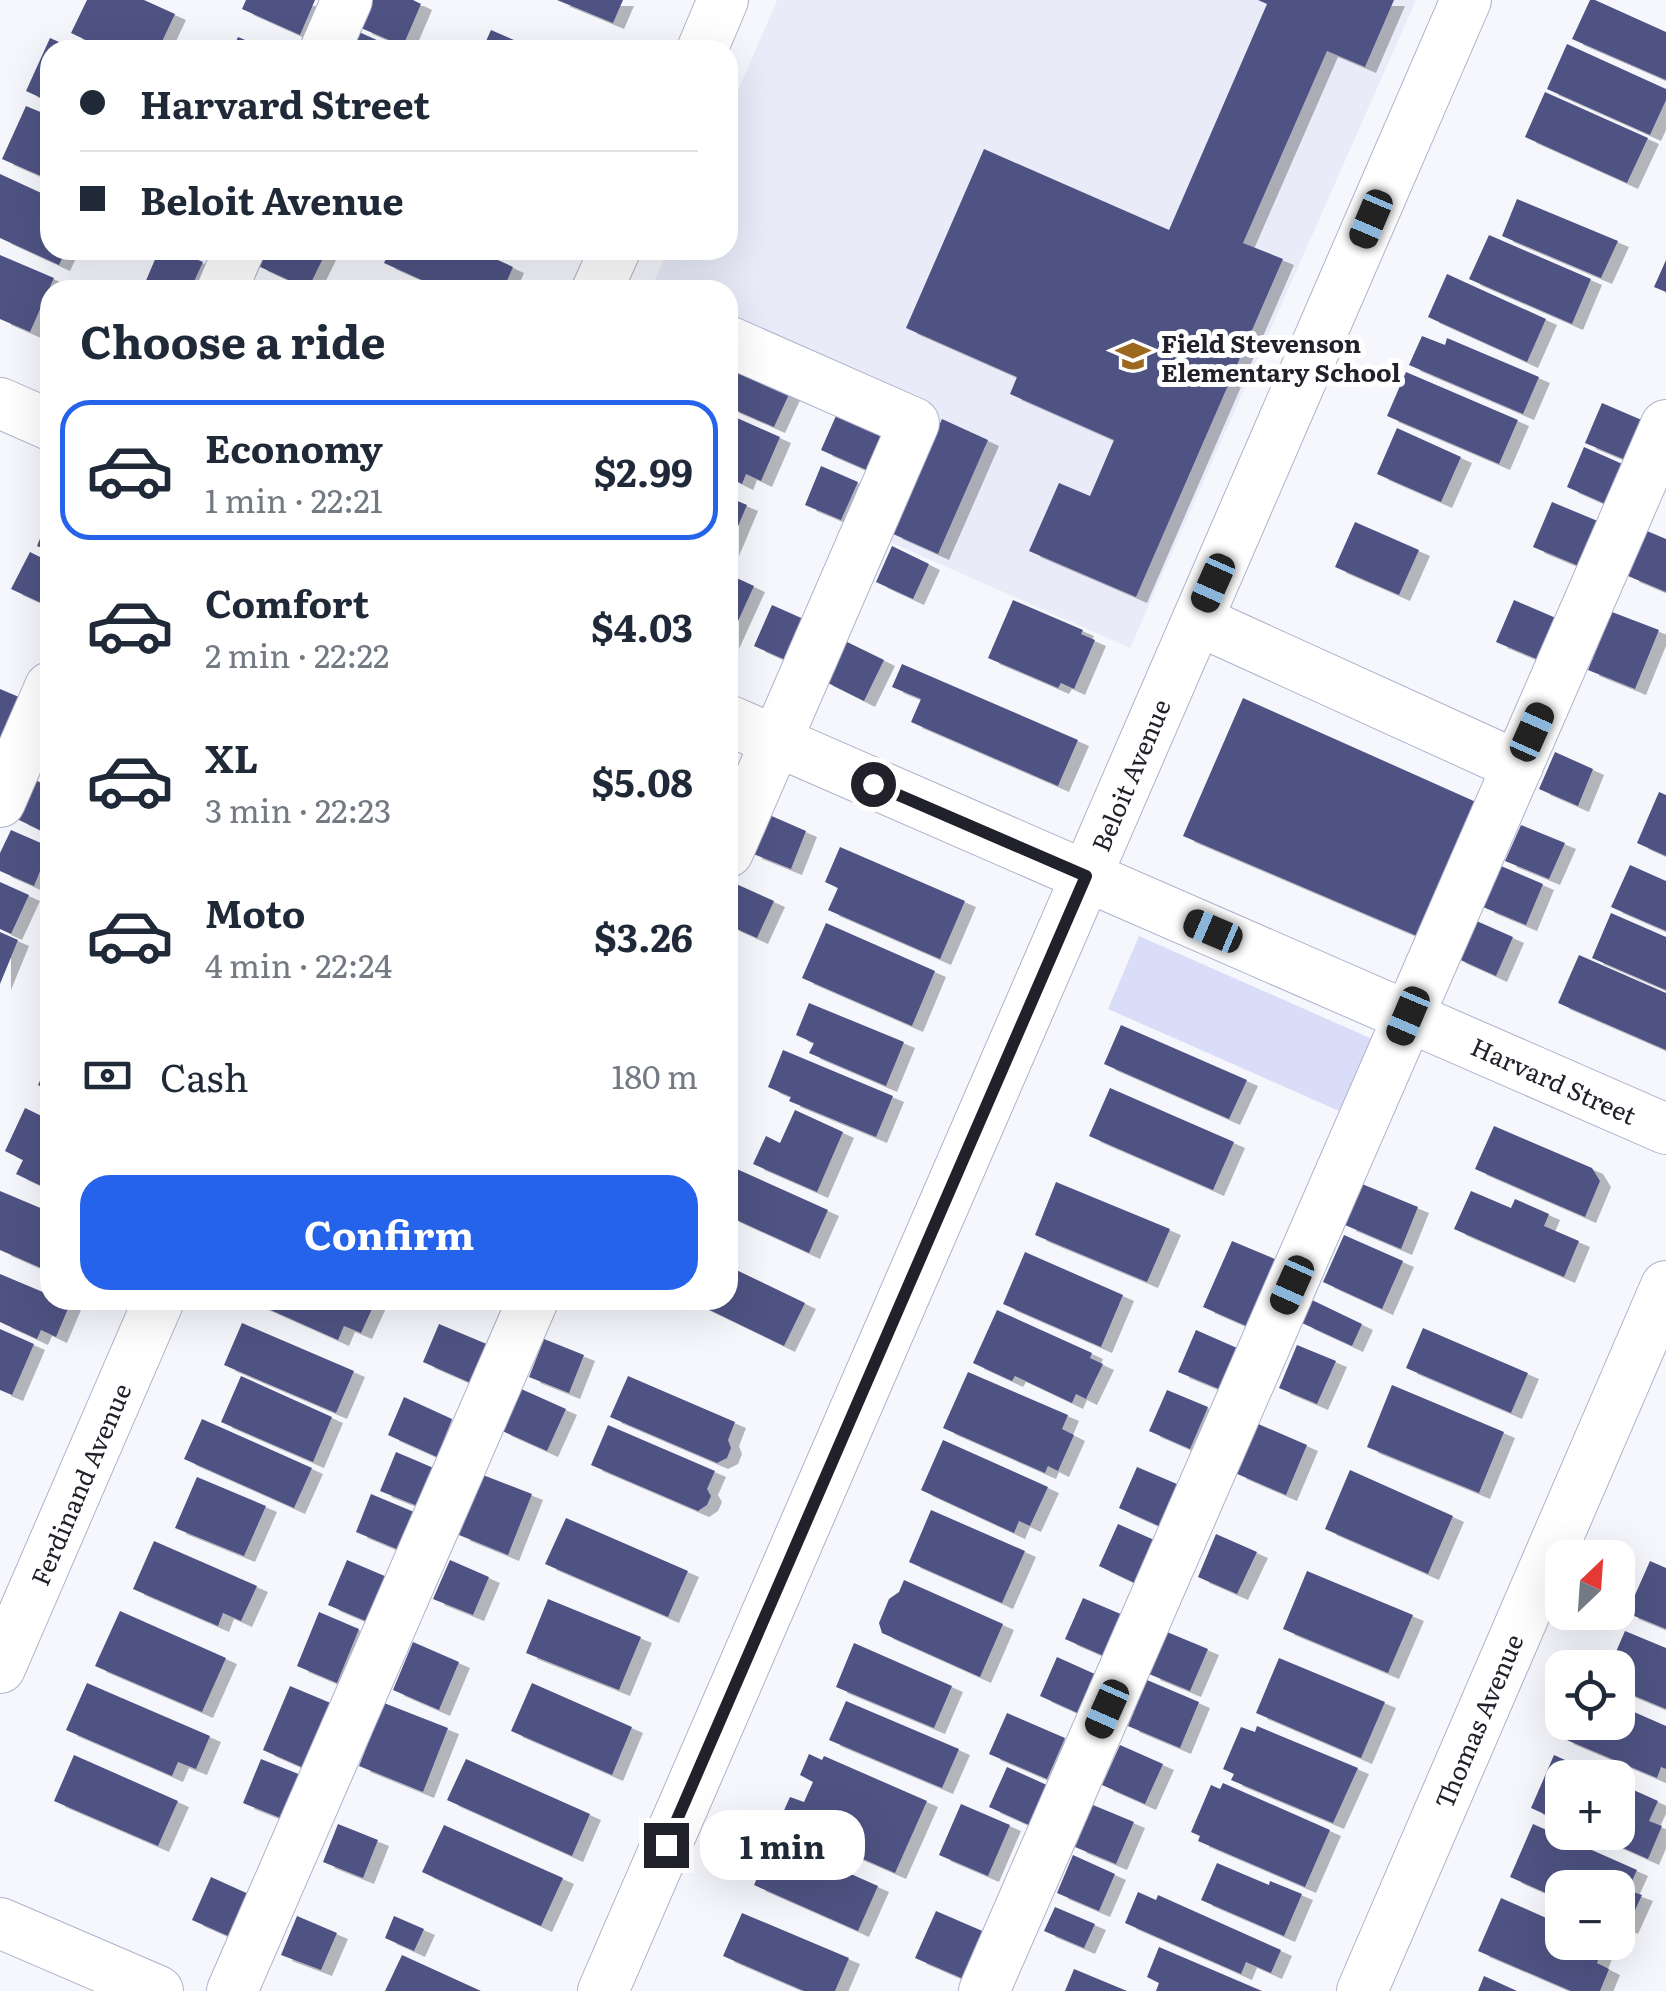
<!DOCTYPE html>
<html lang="en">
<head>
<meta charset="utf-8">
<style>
	:root { --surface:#fff; --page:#f6f6f7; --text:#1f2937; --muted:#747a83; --line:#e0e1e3; --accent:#2563eb }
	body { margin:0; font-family:Literata,serif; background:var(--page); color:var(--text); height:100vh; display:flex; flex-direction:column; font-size:38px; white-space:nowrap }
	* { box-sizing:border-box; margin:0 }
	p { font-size:32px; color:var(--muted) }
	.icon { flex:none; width:55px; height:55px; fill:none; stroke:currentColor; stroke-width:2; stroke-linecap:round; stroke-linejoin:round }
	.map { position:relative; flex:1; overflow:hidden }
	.panel { position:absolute; left:40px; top:280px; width:698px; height:1030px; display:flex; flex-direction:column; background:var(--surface); border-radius:30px; box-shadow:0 10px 40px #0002 }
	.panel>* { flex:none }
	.guide { position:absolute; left:40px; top:40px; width:698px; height:220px; border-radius:30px; box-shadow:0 10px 40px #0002; display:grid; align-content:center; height:220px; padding:0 40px; background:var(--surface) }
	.needle { width:65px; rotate:25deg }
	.fabs { position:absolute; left:1545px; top:1540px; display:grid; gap:20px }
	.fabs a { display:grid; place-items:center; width:90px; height:90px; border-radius:20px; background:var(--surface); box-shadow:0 10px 40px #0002; font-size:50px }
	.end { position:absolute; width:45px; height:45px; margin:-22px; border:12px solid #20212a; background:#fff; box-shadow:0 0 0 5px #fff }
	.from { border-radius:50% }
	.bubble { position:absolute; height:70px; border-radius:30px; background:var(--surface); box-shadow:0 10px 40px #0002; font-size:32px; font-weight:700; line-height:70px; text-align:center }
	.car { position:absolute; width:30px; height:60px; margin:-30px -15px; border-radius:12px; box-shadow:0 0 8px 2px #0007; background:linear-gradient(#222 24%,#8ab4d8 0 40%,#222 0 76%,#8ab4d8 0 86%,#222 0) }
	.guide b { display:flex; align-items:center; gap:35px; height:95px; font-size:38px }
	.guide b+b { border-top:2px solid var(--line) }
	.guide i { width:25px; height:25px; background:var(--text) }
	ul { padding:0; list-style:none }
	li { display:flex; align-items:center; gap:30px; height:140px; margin:0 20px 15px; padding:0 20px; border:5px solid transparent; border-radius:30px }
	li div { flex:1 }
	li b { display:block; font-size:38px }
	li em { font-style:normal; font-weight:700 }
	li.on { border-color:var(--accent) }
	li>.icon { width:90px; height:90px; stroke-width:1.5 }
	h2 { padding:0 40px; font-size:45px; line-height:120px }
	.pay { display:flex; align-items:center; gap:25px; height:110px; padding:0 40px; font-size:38px }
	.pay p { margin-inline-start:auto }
	.action { display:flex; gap:20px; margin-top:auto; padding:20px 40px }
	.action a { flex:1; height:115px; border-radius:30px; background:var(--accent); color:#fff; font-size:40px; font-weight:700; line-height:115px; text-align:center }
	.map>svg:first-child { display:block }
	.built { fill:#eaebf9 }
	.green { fill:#daddf8 }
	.building { fill:#4f5283; filter:url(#shadow) }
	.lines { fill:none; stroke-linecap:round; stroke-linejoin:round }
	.minor-casing { stroke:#afb2cc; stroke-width:52 }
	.minor { stroke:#fff; stroke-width:50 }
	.route { stroke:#20212a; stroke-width:12 }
	.labels { text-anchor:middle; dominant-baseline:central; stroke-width:10; stroke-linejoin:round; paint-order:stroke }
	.poi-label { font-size:25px; font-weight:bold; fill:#20212a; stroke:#fff; text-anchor:start }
	.street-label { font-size:25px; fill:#20212a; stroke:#fff }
</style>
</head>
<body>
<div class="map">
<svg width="1666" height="1991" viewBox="0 0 1666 1991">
	<defs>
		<filter id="shadow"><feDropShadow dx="11" dy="6" stdDeviation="0" flood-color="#0004"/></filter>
	</defs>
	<rect width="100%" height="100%" fill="#f6f7fd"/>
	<path class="built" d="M777,0h639l-286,648 -272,-120 45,-105 -175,-78v-55h-77l17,-40h60v-136z"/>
	<path class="green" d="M1139,936l240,106 -33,72 -238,-105z"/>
	<path class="building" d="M87,0h57l31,14 -17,36h-51l-36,-17z
		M246,0h69l-15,35 -58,-26z
		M373,0h40l8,4 -18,42 -42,-18z
		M557,0h66l-10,23z
		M1258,0h136l-29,67 -38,-16 -84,192 40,16 -147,338 -107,-46 30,-68 31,13 24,-56 -104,-46 7,-17 -111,-49 78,-179 185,81 98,-226z
		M1590,0h5l71,32v48l-94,-41z
		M491,30l46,20h-55z
		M359,32l40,18h-47z
		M238,37l31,13h-37z
		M50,38l27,12h-27v52l-24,-11z
		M1567,44l99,45v11l-16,35 -103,-46z
		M1545,92l103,46 -21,45 -102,-46z
		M26,106l24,10v64l-48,-21z
		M0,174l50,23v53h16l-7,15 -59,-27z
		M1517,199l101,42 -17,37 -99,-42z
		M1489,235l102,44 -19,45 -103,-45z
		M159,250h15l29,12 -13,28h-48z
		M263,250h64l-19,39 -52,-24z
		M390,250h86l37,17 -10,23h-59l-60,-27z
		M0,255l54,23 -24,54 -30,-13z
		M1666,260v32l-12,-5z
		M1447,274l99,45 -19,43 -99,-45z
		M1422,336l23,9 2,-7 92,39 -16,37 -114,-49z
		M728,362l63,28 -17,37 -46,-20z
		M1406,372l112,48 -19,44 -112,-48z
		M1602,403l42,18 -16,40 -43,-18z
		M839,409l48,22 -18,40 -48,-21z
		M728,414l52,23 -19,44 -15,-7 -4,10 -14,-7z
		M942,419l46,21 -50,114 -47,-21z
		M1397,428l64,29 -20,45 -64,-28z
		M1584,447l43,19 -17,40 -43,-19z
		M821,466l37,16 -17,38 -36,-15z
		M728,497l19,8 -19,45z
		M1552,502l48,20 -19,45 -48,-20z
		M50,514v37l-13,-5z
		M1355,522l64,28 -20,45 -64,-28z
		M1647,531l19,8v53l-38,-16z
		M892,546l37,18 -16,35 -37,-17z
		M30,552l20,10v45l-39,-18z
		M728,574l26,12 -26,57z
		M1013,600l70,30 -2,4 14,6 -21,49 -13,-6 -3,5 -70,-30z
		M1514,600l42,18 -17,42 -43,-18z
		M772,605l36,16 -18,41 -36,-16z
		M1612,612l47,18 -24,59 -47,-19z
		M841,639l43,21 -20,41 -42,-21z
		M902,664l176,76 -20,46 -147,-64 10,-23 -29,-12z
		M0,689l19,8 -19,43z
		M1243,698l233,104 -59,134 -234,-100z
		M1555,752l38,17 -15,37 -39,-17z
		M35,780l15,7v48l-33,-16z
		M1659,792l7,3v61l-29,-13z
		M767,814l39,17 -15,38 -40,-16z
		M1521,825l44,18 -16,36 -44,-18z
		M11,830l39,17 -16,39 -34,-15v-18z
		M840,847l125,54 -25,58 -112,-49 10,-22 -13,-6z
		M1630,865l36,16v50l-55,-24z
		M1501,866l42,18 -17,41 -43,-18z
		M0,882l29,13 -18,39 -11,-5z
		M734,883l40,18 -17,37 -29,-13v-28z
		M1611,913l55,24v53l-74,-32z
		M1472,919l41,18 -17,39 -42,-19z
		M826,923l109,48 -23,55 -110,-48z
		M0,932l18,8 -18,44z
		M1579,955l87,38v57l-108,-47z
		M809,1003l95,39 -18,44 -77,-33 5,-10 -18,-8z
		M1121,1025l126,55 -18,39 -125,-55z
		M783,1050l110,46 -17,41 -87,-36 2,-4 -23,-10z
		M50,1060v31l-12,-6z
		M1110,1088l124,54 -21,48 -124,-54z
		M25,1108l25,12v70l-34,-16 7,-14 -18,-9z
		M795,1110l48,22 -26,60 -64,-28 13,-28 14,7z
		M1494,1126l98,42 8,13 -15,36 -110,-48z
		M728,1165l100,45 -19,43 -81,-37z
		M1056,1182l114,47 -23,53 -112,-47z
		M1362,1184l56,23 -17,42 -56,-24z
		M0,1191l50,21v60l-50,-22z
		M1471,1191l40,17 4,-9 34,15 -5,12 35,15 -15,36 -110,-48z
		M1344,1235l59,26 -21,48 -59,-27z
		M1232,1241l50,21 -29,67 -50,-22z
		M1025,1252l98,43 -22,52 -98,-43z
		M728,1266l77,37 -21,43 -95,-46h39z
		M0,1274l50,21v5h11l9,4 -14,33 -15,-7 -4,9 -37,-17z
		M256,1300h120l-15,33 -17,-7 -6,14 -83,-37z
		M1312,1300l50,24 -10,22 -50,-23z
		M997,1310l95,43 -2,5 13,6 -17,35 -10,-5 -4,9 -57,-27 -3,5 -39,-18z
		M242,1323l112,48 -18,42 -112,-48z
		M439,1324l50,21 -16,39 -50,-22z
		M1423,1328l105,45 -17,40 -105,-45z
		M0,1329l34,15 -22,51 -12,-5z
		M1196,1330l41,18 -18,41 -41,-17z
		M544,1339l40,16 -15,38 -40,-16z
		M1297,1345l39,16 -19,43 -38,-16z
		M968,1372l100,43 -6,14 12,6 -16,36 -10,-5 -3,7 -102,-45z
		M241,1376l91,41 -19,45 -92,-40z
		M628,1376l107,46 -7,18 3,8 -4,10 -10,5 -107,-46z
		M1392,1385l112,47 -25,61 -112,-46z
		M519,1388l47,21 -19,42 -47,-21z
		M1167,1390l41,17 -18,42 -41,-18z
		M404,1397l48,22 -15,38 -49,-22z
		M202,1419l110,49 -18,40 -110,-49z
		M1256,1423l51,22 -21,50 -51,-22z
		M608,1425l107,46 -8,18 4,7 -4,9 -9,6 -107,-46z
		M943,1440l105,47 -18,39 -11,-5 -5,12 -93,-43z
		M396,1452l40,17 -16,38 -40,-16z
		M1137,1467l40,17 -18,42 -40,-18z
		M1350,1470l103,46 -25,58 -103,-45z
		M483,1475l49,19 -24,61 -49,-20z
		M197,1477l69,29 -22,50 -69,-28z
		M371,1494l43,18 -15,38 -43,-18z
		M931,1510l94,41 -23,52 -93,-41z
		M566,1518l122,53 -20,46 -123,-53z
		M1118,1524l43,19 -20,43 -42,-20z
		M1216,1534l41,18 -20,42 -39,-17z
		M154,1541l103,45 -16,35 -18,-8 -5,13 -85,-37z
		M347,1560l40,17 -19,45 -40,-17z
		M450,1560l39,17 -16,38 -40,-16z
		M1650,1561l16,7v61l-39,-16z
		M1307,1571l106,44 -25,58 -105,-44z
		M904,1580l99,44 -23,53 -98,-44 -3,-10 10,-24 10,-7z
		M1083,1598l40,17 -17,42 -41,-18z
		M548,1599l93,38 -22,53 -93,-37z
		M120,1611l106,47 -24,54 -107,-46z
		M319,1612l40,17 -22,54 -40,-17z
		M1625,1631l41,17v61l-48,-20v-21h-9z
		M1167,1632l41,17 -18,42 -41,-17z
		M413,1642l46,20 -20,48 -46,-20z
		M854,1643l98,43 -18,42 -98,-41z
		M1057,1657l40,18 -17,39 -40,-18z
		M1279,1658l106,44 -24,56 -105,-45z
		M1147,1680l52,22 -19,46 -52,-22z
		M87,1683l123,53 -14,33 -18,-7 -6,14 -106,-46z
		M532,1683l100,44 -20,48 -101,-44z
		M290,1686l43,18 -27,65 -43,-19z
		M846,1701l113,48 -17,39 -113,-48z
		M384,1703l64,25 -25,64 -64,-26z
		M1618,1705l48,21v43l-5,-2 -4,11 -95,-40 7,-16h49z
		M1007,1713l58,25 -18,41 -58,-25z
		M1257,1726l101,42 -25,55 -102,-43 3,-6 -11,-5 18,-42 14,5z
		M1120,1745l43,19 -18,40 -43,-19z
		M809,1754l13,6 2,-4 103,45 -32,72 -101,-44 2,-5 -15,-7 9,-20 14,5 9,-20 -13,-7z
		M74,1755l104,46 -20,45 -104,-45z
		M1554,1755l51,23h-43v44l-31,-14z
		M261,1759l40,16 -18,44 -40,-16z
		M466,1759l124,55 -18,42 -125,-56z
		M1007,1767l42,19 -18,40 -42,-19z
		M1223,1783l107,47 -25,57 -107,-46 2,-5 -9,-4 20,-47 9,4z
		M1618,1783l40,18 -9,20 13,5 -14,33 -61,-27h31z
		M961,1804l49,21 -22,51 -49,-21z
		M1093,1805l41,17 -18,42 -41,-17z
		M338,1824l40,16 -15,38 -40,-16z
		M1533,1824l104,46 -9,20 14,5 -15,33 -9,-5v-35h-56v12l-52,-23z
		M444,1825l119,53 -22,48 -119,-54z
		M774,1840l104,46 -20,45 -104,-46z
		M1073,1855l42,19 -16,37 -42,-18z
		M1217,1863l52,22 1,-4 32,13 -18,42 -83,-36z
		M211,1877l42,19 -18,43 -43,-19z
		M1138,1892l18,8 2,-5 123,55 -10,23 -25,-11 -5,12 -116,-51z
		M1501,1898l61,27v17l43,1 -8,20 12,6 -9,22h-29l-93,-40z
		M1055,1907l40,17 -11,24 -40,-17z
		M936,1911l51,22 -21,47 -51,-22z
		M742,1913l107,45 -14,33h-31l-81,-35z
		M297,1916l40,17 -16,37 -40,-15z
		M394,1916l30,13 -10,22 -29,-13z
		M1159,1947l103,44h-106l3,-8 -12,-6z
		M402,1955l79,36h-96z
		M1074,1969l53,22h-62z
		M1484,1976l33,15h-39z"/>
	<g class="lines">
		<g class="minor-casing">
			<path id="minor" d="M325,50l22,-50
				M702,50l21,-50
				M222,290l17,-40
				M597,290l18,-40
				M728,341l186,82 -186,429
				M0,403l50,22
				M1197,620l321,146
				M728,720l938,409
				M0,802l50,-115
				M0,1668l159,-368
				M0,1923l158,68
				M232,1991l301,-691
				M603,1991l863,-1991
				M984,1991l682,-1566
				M1362,1991l304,-705"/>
		</g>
		<use href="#minor" class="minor"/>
	</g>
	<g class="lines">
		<path class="route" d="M666,1845l420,-969 -213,-92"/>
	</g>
	<defs>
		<g id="school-bare" transform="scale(2.7)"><path d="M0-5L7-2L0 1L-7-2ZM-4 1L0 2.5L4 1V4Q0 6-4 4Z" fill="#9c681f" stroke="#fff" stroke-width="2.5" paint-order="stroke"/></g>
	</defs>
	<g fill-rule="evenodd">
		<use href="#school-bare" x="1133" y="356"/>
	</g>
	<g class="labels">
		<g class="poi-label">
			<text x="1161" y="342">Field Stevenson<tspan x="1161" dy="29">Elementary School</tspan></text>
		</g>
		<g class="street-label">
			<text transform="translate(1130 775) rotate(-67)">Beloit Avenue</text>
			<text transform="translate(1554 1080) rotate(24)">Harvard Street</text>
			<text transform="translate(80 1484) rotate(-67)">Ferdinand Avenue</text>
			<text transform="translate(1478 1721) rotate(-67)">Thomas Avenue</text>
		</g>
	</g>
</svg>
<div class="fabs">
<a><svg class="needle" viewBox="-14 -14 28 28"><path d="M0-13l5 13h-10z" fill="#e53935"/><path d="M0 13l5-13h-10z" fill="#747a83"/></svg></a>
<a><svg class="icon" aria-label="locate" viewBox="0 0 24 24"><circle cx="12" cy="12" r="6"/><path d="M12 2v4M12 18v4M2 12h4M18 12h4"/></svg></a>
<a>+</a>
<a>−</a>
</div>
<i class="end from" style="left:873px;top:784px"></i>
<i class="end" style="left:666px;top:1845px"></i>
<div class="bubble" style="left:700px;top:1810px;width:165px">1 min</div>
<i class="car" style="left:1371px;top:219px;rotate:203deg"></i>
<i class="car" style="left:1213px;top:583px;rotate:204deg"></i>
<i class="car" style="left:1532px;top:732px;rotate:24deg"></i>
<i class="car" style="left:1213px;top:931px;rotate:293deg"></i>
<i class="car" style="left:1408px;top:1016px;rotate:203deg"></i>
<i class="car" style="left:1292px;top:1285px;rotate:204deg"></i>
<i class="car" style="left:1107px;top:1709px;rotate:204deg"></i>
<div class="guide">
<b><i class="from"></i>Harvard Street</b>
<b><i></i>Beloit Avenue</b>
</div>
<section class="panel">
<h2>Choose a ride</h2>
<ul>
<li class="on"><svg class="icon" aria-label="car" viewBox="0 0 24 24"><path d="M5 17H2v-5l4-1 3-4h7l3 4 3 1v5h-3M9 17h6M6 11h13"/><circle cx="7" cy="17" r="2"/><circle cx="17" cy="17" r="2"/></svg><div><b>Economy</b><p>1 min · 22:21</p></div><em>$2.99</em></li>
<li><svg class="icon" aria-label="car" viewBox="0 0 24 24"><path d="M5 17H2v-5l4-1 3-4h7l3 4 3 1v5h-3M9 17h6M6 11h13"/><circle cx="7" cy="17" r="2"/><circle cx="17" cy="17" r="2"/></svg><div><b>Comfort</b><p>2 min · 22:22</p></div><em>$4.03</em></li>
<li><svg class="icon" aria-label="car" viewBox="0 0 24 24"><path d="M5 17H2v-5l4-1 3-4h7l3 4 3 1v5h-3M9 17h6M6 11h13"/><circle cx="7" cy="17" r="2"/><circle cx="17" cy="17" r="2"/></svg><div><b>XL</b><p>3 min · 22:23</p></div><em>$5.08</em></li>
<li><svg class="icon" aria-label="car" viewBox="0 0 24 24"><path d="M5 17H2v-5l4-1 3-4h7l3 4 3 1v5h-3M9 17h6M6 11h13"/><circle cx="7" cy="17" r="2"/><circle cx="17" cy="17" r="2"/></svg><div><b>Moto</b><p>4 min · 22:24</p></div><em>$3.26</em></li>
</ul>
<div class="pay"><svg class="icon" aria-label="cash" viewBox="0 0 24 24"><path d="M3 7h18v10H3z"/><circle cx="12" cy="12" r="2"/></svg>Cash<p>180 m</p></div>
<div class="action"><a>Confirm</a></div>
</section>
</div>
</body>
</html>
